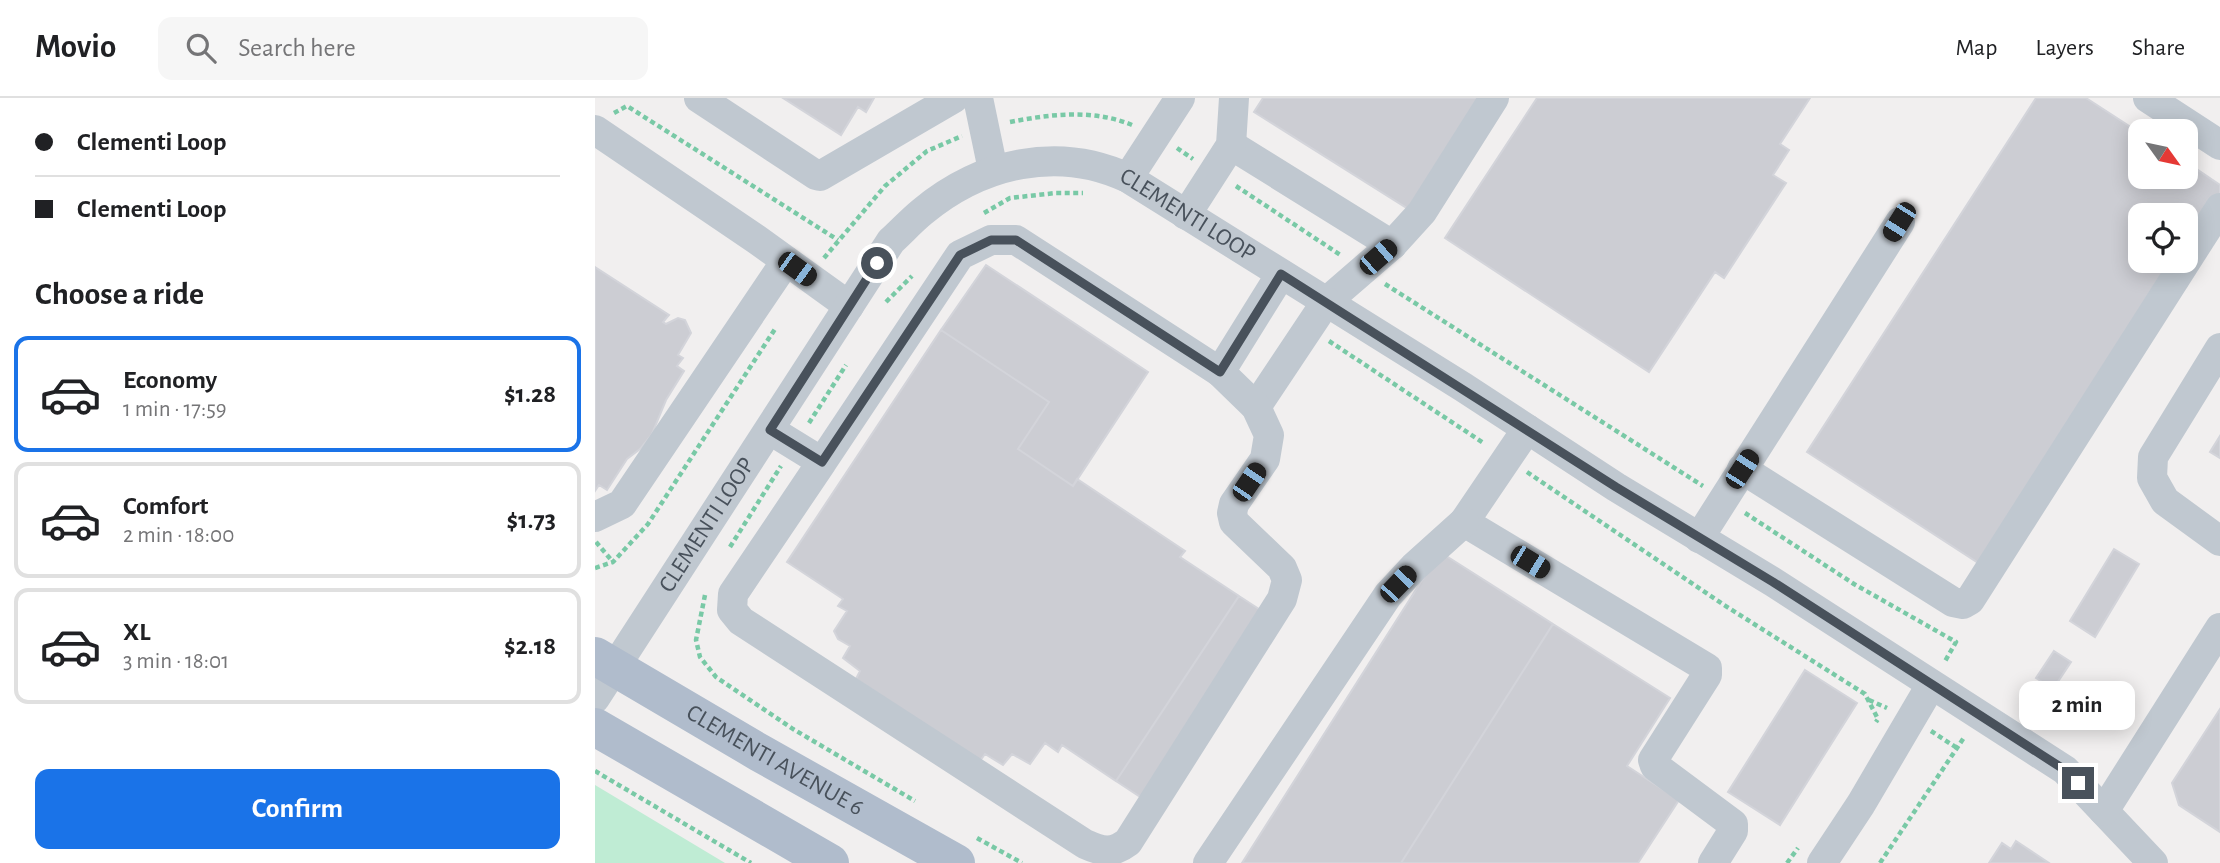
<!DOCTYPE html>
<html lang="en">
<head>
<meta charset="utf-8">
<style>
	:root { --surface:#fff; --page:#f6f6f6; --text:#202124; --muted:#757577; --line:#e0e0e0; --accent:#1a73e8 }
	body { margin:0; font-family:"Alegreya Sans",sans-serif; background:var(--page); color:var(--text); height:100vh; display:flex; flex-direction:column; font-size:26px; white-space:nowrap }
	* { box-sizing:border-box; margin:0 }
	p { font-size:23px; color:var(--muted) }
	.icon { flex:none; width:38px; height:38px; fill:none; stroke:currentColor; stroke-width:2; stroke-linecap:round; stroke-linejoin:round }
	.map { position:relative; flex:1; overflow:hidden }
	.drawer { display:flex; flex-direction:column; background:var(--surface); width:595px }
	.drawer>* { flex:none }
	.guide { display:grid; align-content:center; height:154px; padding:0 35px; background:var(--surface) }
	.needle { width:46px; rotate:123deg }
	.fabs { position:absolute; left:1533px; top:21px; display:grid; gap:14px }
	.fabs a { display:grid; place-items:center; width:70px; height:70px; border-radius:14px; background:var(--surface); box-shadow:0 4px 18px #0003; font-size:35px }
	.end { position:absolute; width:32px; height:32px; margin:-16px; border:9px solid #48515b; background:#fff; box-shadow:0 0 0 4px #fff }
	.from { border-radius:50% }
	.bubble { position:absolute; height:49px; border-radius:14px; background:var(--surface); box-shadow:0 4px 18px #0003; font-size:23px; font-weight:700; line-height:49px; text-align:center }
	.car { position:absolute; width:21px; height:42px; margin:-21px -10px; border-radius:9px; box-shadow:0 0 5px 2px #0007; background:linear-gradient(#222 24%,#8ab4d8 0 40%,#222 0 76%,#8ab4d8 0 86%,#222 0) }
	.guide b { display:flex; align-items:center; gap:24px; height:66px; font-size:26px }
	.guide b+b { border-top:2px solid var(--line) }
	.guide i { width:18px; height:18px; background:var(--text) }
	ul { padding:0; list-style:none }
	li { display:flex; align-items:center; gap:21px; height:116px; margin:0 14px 10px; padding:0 21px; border:4px solid var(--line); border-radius:14px }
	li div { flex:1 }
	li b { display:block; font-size:26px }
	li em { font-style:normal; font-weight:700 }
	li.active { border-color:var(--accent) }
	li>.icon { width:63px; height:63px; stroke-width:1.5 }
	h2 { padding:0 35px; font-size:32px; line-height:84px }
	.action { display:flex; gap:14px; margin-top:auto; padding:14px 35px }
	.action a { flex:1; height:80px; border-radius:14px; background:var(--accent); color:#fff; font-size:28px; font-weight:700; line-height:80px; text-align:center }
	header { display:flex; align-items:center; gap:42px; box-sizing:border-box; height:98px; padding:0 35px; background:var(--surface); border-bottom:2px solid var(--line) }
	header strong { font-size:33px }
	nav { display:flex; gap:38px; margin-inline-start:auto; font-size:24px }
	.search { width:490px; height:63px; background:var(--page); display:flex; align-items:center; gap:18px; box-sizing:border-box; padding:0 24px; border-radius:14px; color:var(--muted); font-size:26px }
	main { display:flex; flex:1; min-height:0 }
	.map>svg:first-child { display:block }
	.green { fill:#bfecd4 }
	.building { fill:#cccdd3; stroke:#d3d4da; stroke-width:2 }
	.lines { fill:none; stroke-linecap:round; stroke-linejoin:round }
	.path { stroke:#79c9a6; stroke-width:4.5; stroke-dasharray:5 3.5; stroke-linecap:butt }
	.minor { stroke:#c0c8d0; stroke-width:30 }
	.major { stroke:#b0bccc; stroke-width:38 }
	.route { stroke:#48515b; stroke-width:9 }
	.labels { text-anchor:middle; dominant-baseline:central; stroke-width:7; stroke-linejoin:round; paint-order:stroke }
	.street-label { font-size:24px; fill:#48515b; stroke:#fff }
</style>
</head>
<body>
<header>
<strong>Movio</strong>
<div class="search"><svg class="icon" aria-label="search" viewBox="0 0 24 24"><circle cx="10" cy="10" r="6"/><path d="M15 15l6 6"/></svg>Search here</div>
<nav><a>Map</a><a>Layers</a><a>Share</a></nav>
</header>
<main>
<section class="drawer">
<div class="guide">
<b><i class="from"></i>Clementi Loop</b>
<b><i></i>Clementi Loop</b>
</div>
<h2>Choose a ride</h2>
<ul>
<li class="active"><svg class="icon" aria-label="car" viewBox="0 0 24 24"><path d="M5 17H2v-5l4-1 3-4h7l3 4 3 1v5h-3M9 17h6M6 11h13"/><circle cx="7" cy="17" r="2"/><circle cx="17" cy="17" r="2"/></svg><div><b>Economy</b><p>1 min · 17:59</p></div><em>$1.28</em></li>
<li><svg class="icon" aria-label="car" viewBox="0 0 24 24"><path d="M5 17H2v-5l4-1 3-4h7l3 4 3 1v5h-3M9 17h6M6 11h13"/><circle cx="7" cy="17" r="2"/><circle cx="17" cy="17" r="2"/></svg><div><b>Comfort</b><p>2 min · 18:00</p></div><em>$1.73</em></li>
<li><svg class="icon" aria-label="car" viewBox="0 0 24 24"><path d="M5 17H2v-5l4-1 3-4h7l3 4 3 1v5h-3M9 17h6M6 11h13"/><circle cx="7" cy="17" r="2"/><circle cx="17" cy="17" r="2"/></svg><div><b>XL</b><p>3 min · 18:01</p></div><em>$2.18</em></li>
</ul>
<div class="action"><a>Confirm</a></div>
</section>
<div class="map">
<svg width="1625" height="765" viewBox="0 0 1625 765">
	<rect width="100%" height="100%" fill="#f1efef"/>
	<path class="green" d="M0,687l130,78h-130z"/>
	<path class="building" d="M188,0h91l-8,14 -8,-5 -17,28z
		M668,0h218l-71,112 -156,-98z
		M942,0h273l-30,46 9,6 -16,25 13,8 -62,95 -9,-6 -66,100 -204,-134z
		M1441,0h50l54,35v44h46v-15l34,23v8l-34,53v-31h-46v46h36l-196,303 -173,-112z
		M391,167l162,107 -75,114 -55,-37 31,-47 -108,-72z
		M0,169l74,48 -6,7 3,2 12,-6 7,2 6,13 -13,22 5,3 -6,8 7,5 -18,29 -14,34 -12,15 -13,10 -20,31 -8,-5 -4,6z
		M346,232l108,72 -31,47 55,37 4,-7 108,72 -5,6 59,39 -123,185 -54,-36 -4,7 -13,-9 -15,21 -18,-10 -9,11 -18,-11 -5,7 -124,-82 4,-8 -17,-13 7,-12 -12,-7 -4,-8 13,-20 -9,-5 5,-7 -56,-37z
		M1625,338v22l-10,-6z
		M1519,451l25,15 -44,73 -25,-16z
		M845,454l113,72 -152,239h-159z
		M644,498l26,17 -123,185 -26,-17z
		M958,526l117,74 -43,68 52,34 -41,63h-237z
		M1459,553l17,11 -18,27 -17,-11z
		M1210,572l52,33 -77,122 -52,-33z
		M1625,611v123l-41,-27 -7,-22z
		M1421,743l33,22h-60l13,-20 9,6z"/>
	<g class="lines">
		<path class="path" d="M19,15l13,-7 211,134
			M415,24c41,-8 83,-13 122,3
			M582,50l16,11
			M641,88l106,70
			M389,115l26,-15 46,-5h27
			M229,160l61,-72 42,-35 35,-15
			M790,186l318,202
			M291,204l26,-26
			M734,243l156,103
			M214,325l37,-58
			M932,374l197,133 141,89 13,25 -2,3
			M1150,415l109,71 102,58 -12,21
			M1,444l17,20
			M135,449l51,-81
			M0,470l18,-6 35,-38 127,-195
			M110,497l-9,45 4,17 16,20 77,52 122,72
			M1274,602l18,8
			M1336,633l26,17
			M0,673l156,92
			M382,740l45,25
			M1192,765l11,-15
			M1285,765l85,-127"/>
		<g class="minor">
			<path d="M104,0l117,77 4,1 134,-78"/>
			<path d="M383,0l15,72"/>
			<path d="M1553,0l72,47"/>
			<path d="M0,32l161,109 93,67"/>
			<path d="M636,47l161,100"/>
			<path d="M533,80l52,-80"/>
			<path d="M591,117l45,-70 3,-47"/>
			<path d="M1625,250l-67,109 -1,21 13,23 55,40"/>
			<path d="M625,274l61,-98"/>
			<path d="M661,309l70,-105 66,-57 30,-33 72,-114"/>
			<path d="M932,331l-63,93 243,146v7l-54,85 2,6 78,58v7l-20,32"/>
			<path d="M175,332l52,32 -89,132 -1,16 9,11 344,223c18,8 27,10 43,-2l154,-243 5,-19 -5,-12 -48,-46 -2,-9 2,-9 31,-45 4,-24 -13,-28 -36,-35 -204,-132h-25l-31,15 -138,207"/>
			<path d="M1147,371l211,133 10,2 7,-4 250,-392"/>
			<path d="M0,419l27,-13 164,-243"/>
			<path d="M1104,440l201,-316"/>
			<path id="s1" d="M0,600l296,-457c10,-9 20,-20 31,-29 59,-49 136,-67 206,-34l335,209 153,100 157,95 292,188 88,93"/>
			<path d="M1509,713l116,-183"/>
			<path d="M613,765l180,-268 26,-28 50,-45"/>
			<path d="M1227,765l39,-59 70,-119"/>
		</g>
		<g class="major">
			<path id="s2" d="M0,558l165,97 196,110"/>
			<path d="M0,629l235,136"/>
		</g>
	</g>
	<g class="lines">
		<path class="route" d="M282,165l-107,167 52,32 138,-207 31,-15h25l204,132 61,-98 335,213 157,95 292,188 13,13"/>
	</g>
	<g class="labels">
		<g class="street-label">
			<text stroke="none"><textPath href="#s1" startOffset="878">CLEMENTI LOOP</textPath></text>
			<text stroke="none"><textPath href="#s1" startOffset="206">CLEMENTI LOOP</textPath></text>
			<text stroke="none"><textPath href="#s2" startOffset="208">CLEMENTI AVENUE 6</textPath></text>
		</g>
	</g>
</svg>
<div class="fabs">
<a><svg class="needle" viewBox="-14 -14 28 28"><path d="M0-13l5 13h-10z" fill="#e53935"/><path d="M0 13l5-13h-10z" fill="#757577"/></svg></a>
<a><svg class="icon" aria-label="locate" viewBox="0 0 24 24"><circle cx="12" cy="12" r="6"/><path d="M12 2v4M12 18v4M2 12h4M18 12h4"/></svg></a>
</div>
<i class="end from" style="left:282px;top:165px"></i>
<i class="end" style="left:1483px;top:685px"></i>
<div class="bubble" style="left:1424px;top:583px;width:116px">2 min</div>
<i class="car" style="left:1304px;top:124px;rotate:212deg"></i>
<i class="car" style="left:783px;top:159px;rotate:49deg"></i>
<i class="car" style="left:202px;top:171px;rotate:126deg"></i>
<i class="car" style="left:1147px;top:371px;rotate:33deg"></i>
<i class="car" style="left:654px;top:384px;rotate:34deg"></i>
<i class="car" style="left:935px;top:464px;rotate:121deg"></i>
<i class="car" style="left:803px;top:486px;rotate:44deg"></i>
</div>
</main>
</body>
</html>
